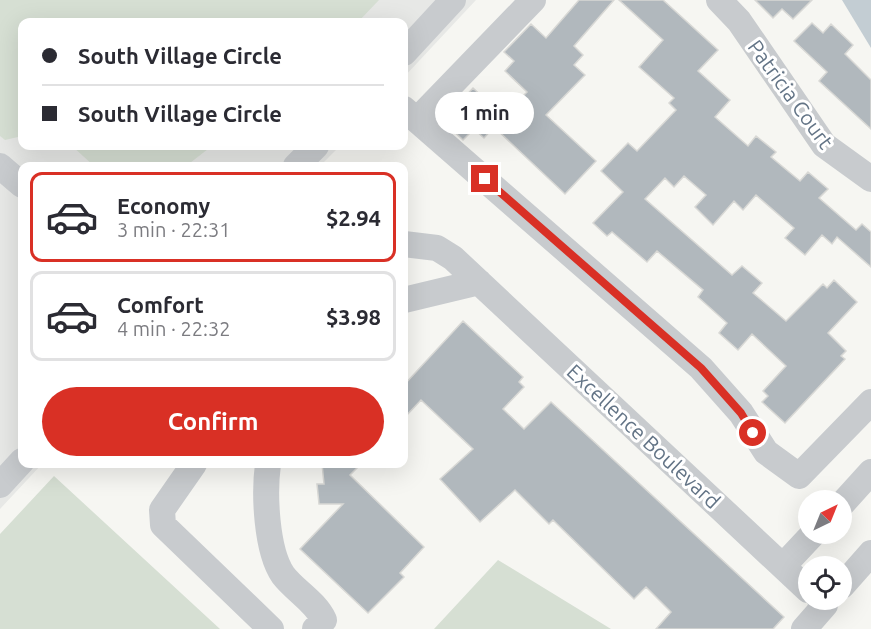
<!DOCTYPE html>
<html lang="en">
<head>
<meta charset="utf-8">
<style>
	:root { --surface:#fff; --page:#f2f2f3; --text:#2b2b33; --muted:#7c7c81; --line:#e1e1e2; --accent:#d93025 }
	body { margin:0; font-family:Ubuntu,sans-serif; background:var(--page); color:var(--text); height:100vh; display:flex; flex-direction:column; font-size:22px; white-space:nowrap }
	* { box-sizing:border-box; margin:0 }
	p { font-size:20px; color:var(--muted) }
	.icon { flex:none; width:33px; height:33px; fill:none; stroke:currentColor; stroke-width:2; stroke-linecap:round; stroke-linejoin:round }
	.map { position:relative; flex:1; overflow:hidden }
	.panel { position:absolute; left:18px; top:162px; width:390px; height:306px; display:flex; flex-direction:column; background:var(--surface); border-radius:12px; box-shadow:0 6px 24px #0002 }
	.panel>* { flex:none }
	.guide { position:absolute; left:18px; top:18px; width:390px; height:132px; border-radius:12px; box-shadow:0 6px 24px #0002; display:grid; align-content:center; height:132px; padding:0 24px; background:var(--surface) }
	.needle { width:39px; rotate:43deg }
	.fabs { position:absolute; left:798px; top:490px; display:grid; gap:12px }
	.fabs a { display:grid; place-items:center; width:54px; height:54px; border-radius:50%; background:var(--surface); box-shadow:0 6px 24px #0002; font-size:30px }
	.end { position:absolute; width:27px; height:27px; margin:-14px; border:8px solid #d93025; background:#fff; box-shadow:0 0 0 3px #fff }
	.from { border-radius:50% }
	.bubble { position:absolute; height:42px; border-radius:21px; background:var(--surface); box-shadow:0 6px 24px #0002; font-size:20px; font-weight:700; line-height:42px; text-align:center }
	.guide b { display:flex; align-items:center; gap:21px; height:57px; font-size:22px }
	.guide b+b { border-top:2px solid var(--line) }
	.guide i { width:15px; height:15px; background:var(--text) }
	ul { padding:10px 0 0; list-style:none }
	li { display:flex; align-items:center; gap:18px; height:90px; margin:0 12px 9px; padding:0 12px; border:3px solid var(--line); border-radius:12px }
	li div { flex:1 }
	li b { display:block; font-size:22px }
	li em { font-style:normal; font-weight:700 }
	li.selected { border-color:var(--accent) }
	li>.icon { width:54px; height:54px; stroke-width:1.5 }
	.button { display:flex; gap:12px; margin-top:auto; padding:12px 24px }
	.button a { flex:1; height:69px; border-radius:36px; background:var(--accent); color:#fff; font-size:24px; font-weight:700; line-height:69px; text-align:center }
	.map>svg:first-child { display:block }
	.built { fill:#e7e8e6 }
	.green { fill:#d6dfd3 }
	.water { fill:#c3cdd3 }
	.building { fill:#b1b8bd; stroke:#d8d8d5; stroke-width:1.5 }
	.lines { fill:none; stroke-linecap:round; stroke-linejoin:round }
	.minor { stroke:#c8cbce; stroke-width:26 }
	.route { stroke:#d93025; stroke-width:8 }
	.labels { text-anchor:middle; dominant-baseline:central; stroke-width:6; stroke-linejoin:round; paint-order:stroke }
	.street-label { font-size:21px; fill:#637486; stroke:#fff }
</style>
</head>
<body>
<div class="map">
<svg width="871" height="629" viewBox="0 0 871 629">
	<rect width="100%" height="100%" fill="#f6f6f2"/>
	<path class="built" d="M0,0h476l-72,77v-55h-382v124h318l-20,20h-298v298h20l-42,45z"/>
	<path class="green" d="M0,0h379l-21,22h-336v114l-17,4 -5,-4z
		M72,146h140l-26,20h-92z
		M54,476l166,153h-220v-95z
		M498,560l113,69h-177z"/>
	<path class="water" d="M842,0h29v48z"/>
	<path class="building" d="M579,0h35l-40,46 9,9 -9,10 11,10 -39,40 50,46 -31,33 -71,-67 -10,11 -10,-9 -11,11 -20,-19 30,-33 30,28 24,-24 -22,-21 9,-10 -10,-9 27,-28 15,14z
		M619,0h44l55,50 -20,21 32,29 -15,17 33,29 8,-10 20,16 -5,5 29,24 8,-9 20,17 -9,9 37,32 6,-6 9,8v35l-34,-30 -5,7 -10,-9 -17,20 -20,-17 9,-10 -38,-33 -13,15 -9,-9 -21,24 -18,-18 11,-12 -22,-19 -10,11 -9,-9 -20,21 87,76 10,-9 20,17 -9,10 33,28 37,-37 4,4 7,-8 23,22 -29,31 18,18 -5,5 4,3 -60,64 -23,-21 6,-6 -5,-5 23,-25 -34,-32 -14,16 -19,-17 8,-10 -29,-26 5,-7 -46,-39 -10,11 -35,-30 -5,4 -14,-13 30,-31 -22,-21 27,-28 9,8 39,-41 -7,-7 5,-5 -35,-31 24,-27z
		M755,0h57l-19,19 -11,-10 -9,9z
		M812,23l11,10 8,-9 22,21 -8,9 26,26v49l-52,-48 8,-9 -33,-31z
		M463,321l60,56 -4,5 5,5 -21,22 21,20 27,-27 233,215 -11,12h-117l15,-17 -25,-25 -12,12 -81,-79 -4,4 -34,-34 -35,32 -40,-43 33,-30 -52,-49 -17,18v-33z
		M322,464h39l-11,11 74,72 -24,26 4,4 -36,36 -68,-64 43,-45h-24l-2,-20h7z"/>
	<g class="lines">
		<path class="minor" d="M719,0l20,21 85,124 47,34
			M404,53l49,-53
			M404,109l297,259 40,45 25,39 33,24 72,-74
			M417,120l116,-120
			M0,166l22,19
			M296,166l20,-20
			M404,244l33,4 16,10 355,332
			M404,300l75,-18
			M194,464l-32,46 1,15 108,104
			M268,464c-4,29 -2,86 15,111 12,16 32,26 41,45l-9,9
			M0,485l22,-24
			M842,504l29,-32
			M783,566l30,-32
			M842,586l29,-33
			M804,629l21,-24 -5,-5"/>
	</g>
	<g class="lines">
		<path class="route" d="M485,179l216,189 40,45 12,20"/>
	</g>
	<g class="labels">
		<g class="street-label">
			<text transform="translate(791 94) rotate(54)">Patricia Court</text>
			<text transform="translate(644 436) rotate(43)">Excellence Boulevard</text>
		</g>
	</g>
</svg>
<div class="fabs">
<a><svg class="needle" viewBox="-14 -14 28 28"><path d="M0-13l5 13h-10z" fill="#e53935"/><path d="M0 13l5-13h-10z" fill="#7c7c81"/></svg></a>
<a><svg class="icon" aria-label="locate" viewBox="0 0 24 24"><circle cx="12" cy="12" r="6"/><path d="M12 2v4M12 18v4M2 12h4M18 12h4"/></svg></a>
</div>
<i class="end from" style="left:753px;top:433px"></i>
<i class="end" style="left:485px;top:179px"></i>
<div class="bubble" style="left:435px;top:92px;width:99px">1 min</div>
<div class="guide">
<b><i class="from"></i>South Village Circle</b>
<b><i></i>South Village Circle</b>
</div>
<section class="panel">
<ul>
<li class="selected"><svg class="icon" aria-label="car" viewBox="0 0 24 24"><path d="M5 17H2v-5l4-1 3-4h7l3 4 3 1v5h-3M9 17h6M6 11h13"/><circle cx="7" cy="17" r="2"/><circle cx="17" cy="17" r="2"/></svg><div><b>Economy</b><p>3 min · 22:31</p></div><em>$2.94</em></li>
<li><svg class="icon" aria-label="car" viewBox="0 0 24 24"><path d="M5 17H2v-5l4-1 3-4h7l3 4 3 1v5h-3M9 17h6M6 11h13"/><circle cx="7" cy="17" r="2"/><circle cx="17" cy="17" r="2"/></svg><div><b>Comfort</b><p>4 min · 22:32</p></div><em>$3.98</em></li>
</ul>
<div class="button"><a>Confirm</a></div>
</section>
</div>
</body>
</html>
